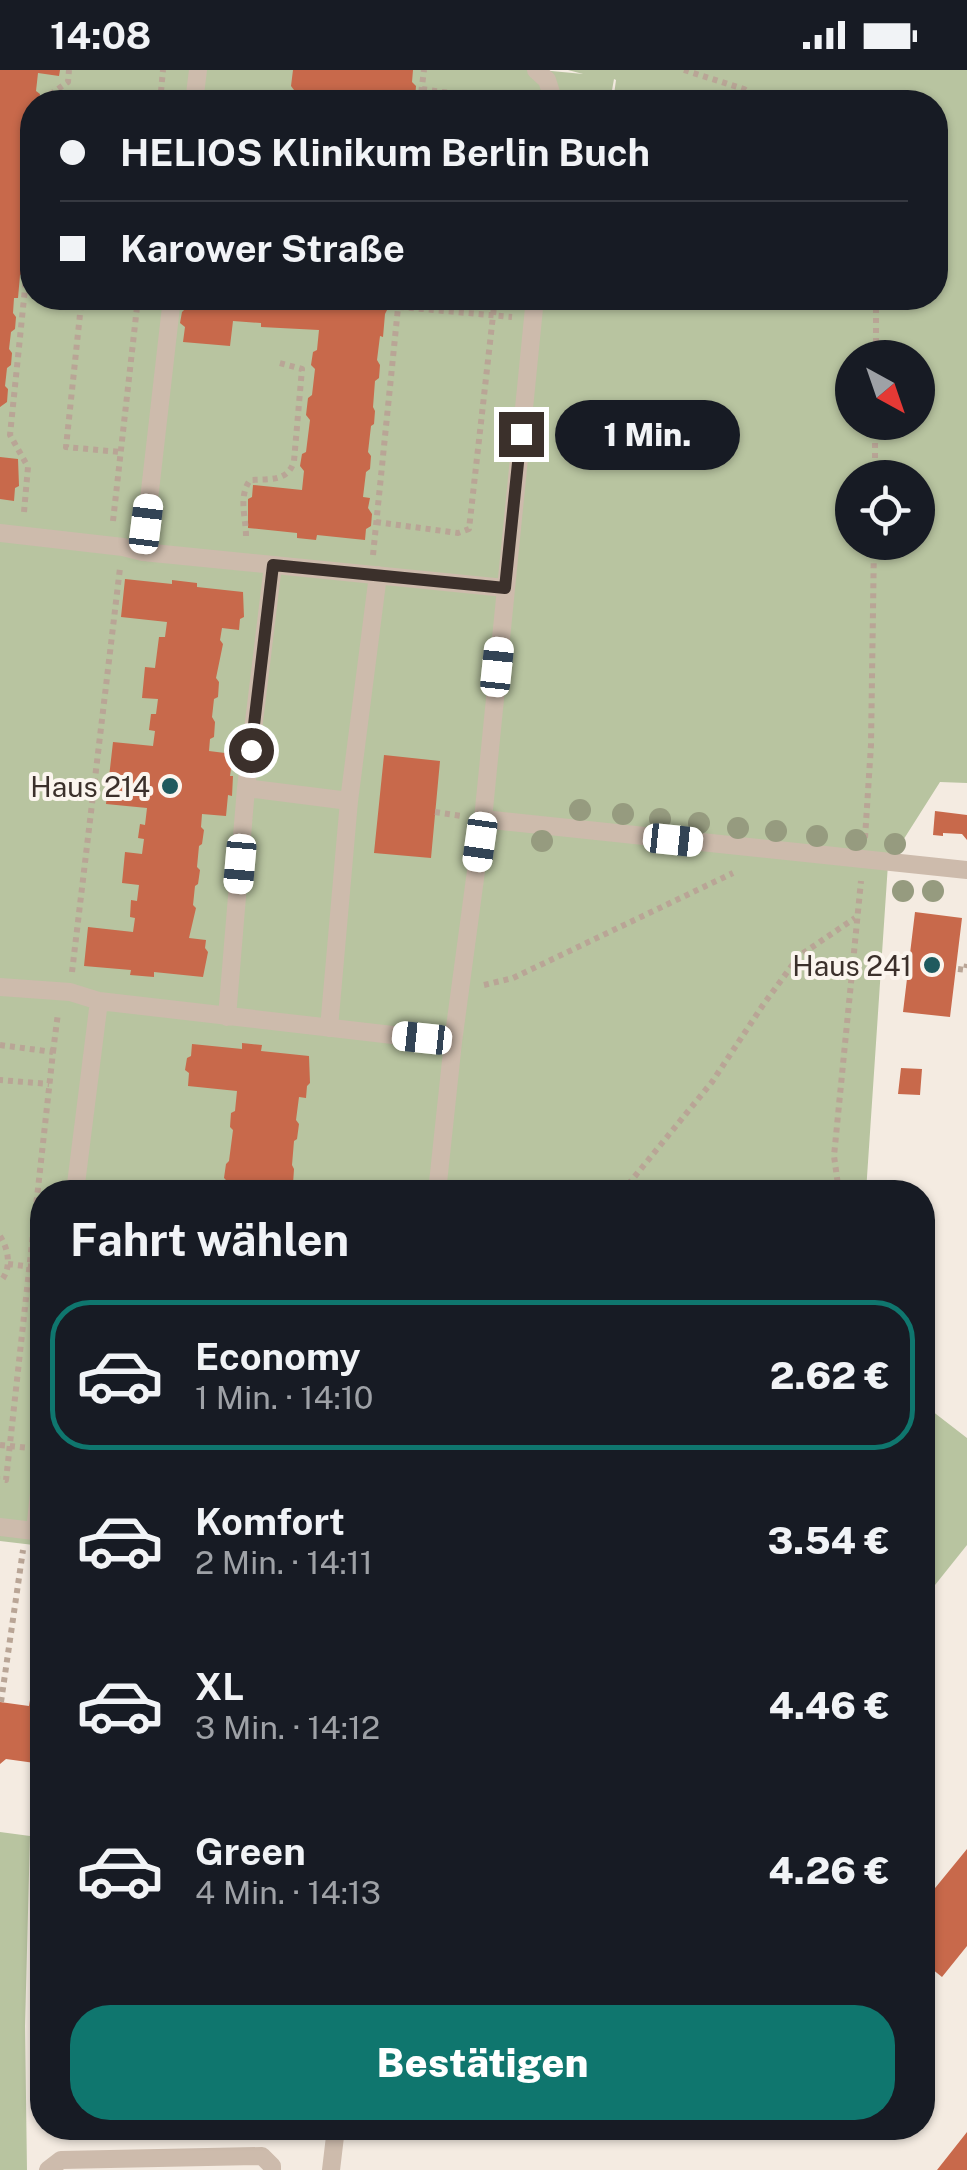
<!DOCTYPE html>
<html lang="de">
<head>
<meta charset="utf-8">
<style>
	:root { --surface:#171b24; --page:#20242c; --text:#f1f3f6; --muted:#9ea1a6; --line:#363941; --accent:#0f766e }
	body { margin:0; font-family:"Public Sans",sans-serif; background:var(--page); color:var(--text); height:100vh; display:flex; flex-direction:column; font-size:38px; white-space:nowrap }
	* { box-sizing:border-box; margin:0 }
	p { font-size:32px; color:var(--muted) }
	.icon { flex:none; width:55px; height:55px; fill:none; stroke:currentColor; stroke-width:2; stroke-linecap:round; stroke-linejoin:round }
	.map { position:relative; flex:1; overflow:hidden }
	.side { position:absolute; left:30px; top:1110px; width:905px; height:960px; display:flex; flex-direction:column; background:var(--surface); border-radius:40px; box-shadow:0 2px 8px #0004 }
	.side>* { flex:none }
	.banner { position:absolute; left:20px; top:20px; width:928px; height:220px; border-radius:40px; box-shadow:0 2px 8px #0004; display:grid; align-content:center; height:220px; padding:0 40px; background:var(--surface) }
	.needle { width:65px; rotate:140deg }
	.controls { position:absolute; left:835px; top:270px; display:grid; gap:20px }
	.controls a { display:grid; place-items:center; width:100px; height:100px; border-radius:50%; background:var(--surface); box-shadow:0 2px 8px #0004; font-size:50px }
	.end { position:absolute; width:45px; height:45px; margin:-22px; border:12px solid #3b302b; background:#fff; box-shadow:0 0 0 5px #fff }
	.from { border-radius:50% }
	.bubble { position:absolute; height:70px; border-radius:35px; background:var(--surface); box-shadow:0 2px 8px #0004; font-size:32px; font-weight:800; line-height:70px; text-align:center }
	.car { position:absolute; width:30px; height:60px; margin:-30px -15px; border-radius:12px; box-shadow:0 0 8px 2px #0007; background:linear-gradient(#fff 24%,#345 0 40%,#fff 0 76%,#345 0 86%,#fff 0) }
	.banner b { display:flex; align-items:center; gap:35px; height:95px; font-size:38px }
	.banner b+b { border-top:2px solid var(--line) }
	.banner i { width:25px; height:25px; background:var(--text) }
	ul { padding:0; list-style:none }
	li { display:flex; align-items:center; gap:30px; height:150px; margin:0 20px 15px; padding:0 20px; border:5px solid transparent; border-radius:40px }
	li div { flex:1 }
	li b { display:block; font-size:38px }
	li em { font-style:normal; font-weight:800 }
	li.on { border-color:var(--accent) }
	li>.icon { width:90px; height:90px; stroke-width:1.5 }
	h2 { padding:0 40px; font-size:45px; line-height:120px }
	.primary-button { display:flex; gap:20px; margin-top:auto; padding:20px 40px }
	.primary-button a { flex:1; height:115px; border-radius:40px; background:var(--accent); color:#fff; font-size:40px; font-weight:800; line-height:115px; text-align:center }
	.status { display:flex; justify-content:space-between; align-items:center; height:70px; padding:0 50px; background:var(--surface); direction:ltr }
	.status svg { height:28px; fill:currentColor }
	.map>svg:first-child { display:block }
	.green { fill:#b8c4a0; fill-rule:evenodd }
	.building { fill:#c8694b }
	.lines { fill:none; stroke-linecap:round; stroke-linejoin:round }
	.path { stroke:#b9a596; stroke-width:6; stroke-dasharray:5 5; stroke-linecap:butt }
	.lane { stroke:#cdbbac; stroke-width:18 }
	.tree { fill:#969b7f }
	.route { stroke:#3b302b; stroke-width:12 }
	.poi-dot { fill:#1f5a5e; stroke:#fbf5ee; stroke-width:4 }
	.labels { text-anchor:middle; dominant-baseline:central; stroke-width:8; stroke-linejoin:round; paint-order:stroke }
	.poi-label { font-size:28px; fill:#3b302b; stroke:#fbf5ee; text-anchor:end }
</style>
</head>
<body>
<div class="status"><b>14:08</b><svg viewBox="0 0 49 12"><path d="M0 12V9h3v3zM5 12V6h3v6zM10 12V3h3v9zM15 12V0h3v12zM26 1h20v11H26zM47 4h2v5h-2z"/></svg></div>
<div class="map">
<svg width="967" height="2100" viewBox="0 0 967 2100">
	<rect width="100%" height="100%" fill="#f4ebe1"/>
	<path class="green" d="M0,0h541l42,4 -15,-4h399v713l-27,-1 -52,82 -22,328h-824v354l-42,-5zM614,9l2,1 -3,22h322v196h-903v-196h578zM852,288h66v64h-66zM852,408h66v64h-66z
		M923,1334l44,34v107l-44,55z
		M0,1762l30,4 -5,190 2,144h-27z"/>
	<path class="building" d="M0,0h60l-1,6 -21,-3 -2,18 4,3 -1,8h-7v42l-2,2 -2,16 4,4 -1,13 -5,3 -2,17 5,4 -2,13 -4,2 -2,16 3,1 -2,21 3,3 -2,14 -3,2 -2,23h-4l-1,15 3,4 -1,12 -4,3 -2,17 3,4 -1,12 -4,3 -2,18 3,3 -1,13 -7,5z
		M293,0h120l-1,12 4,4 -1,13 -5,3 -118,-1 2,-11 -3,-4z
		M188,228h200l1,8 -4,8 -2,23 -3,-1 -3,24 3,5 -1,13 -4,3 -2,26 2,4 -1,13 -3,2 -3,26 3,4 -1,13 -4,3 -3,25 7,1 -2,10 4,6 -1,12 -5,3 -1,11 -48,-5 -1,5 -19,-2v-5l-49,-5v-29l4,-2 1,-12 49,5 2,-19 -4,-5 2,-12 4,-2 4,-32 -4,-5 2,-17 4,-3 3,-26 -4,-4 2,-13 4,-2 2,-20 -58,-3v-4l-28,-2 -3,25 -47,-4 2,-15 -5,-4 2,-11 5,-5z
		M0,387l18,2 1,27 -4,2 -1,13 -14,-2z
		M125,509l47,5v-4l25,3v4l46,5 1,25 -4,2 -1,11 -17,-2 -2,12 3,4 -7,34 3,4 -1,15 -4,2 -2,18 3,5 -1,15 -4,2 -1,12 24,3 -3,22h3l-1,20 -4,-1 -2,21 -24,-2 -1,13 3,3 -2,14 -3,2 -2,21 3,3 -2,14 -3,2 -2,19 3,3 -7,30 17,2 -1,8 3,4 -5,25 -49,-5v5l-24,-2 1,-5 -47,-4 4,-39 45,5 2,-14 -5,-1 1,-17 6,1 2,-16 -17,-2 3,-31 17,2 2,-15 -6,-1 2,-14 5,1 2,-17 -41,-4 7,-62 40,4 2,-15 -6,-1 2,-16h5l2,-15 -16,-1 3,-31 10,1 4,-31h6l2,-15 -46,-5z
		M384,685l56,6 -9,97 -57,-5z
		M935,741l32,4v25l-5,-6 -19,-1v3l-10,-1z
		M915,842l47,6 -12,99 -47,-5z
		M242,973l20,2 -1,6 48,5 1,27 -3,3 -1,12 -7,-1 -3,23 3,4 -2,15 -3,2 -2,24 2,4 -1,15 -4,8h-63l1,-11 -3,-3 2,-14 3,-3 4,-31 -3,-3 1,-14 4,-2 2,-20 -49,-5 1,-13 -4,-3 2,-12 4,-2 1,-12 50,5z
		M901,998l21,1 -2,26 -22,-1z
		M42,1622v72l-36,-5 -6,5v-62l29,4 2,-12 8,1z
		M967,1779v97l-25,31 -20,-16v-57z
		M967,2062v38h-30z"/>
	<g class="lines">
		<path class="path" d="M684,0l60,19 18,13
			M422,19l90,13
			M45,32v-4l23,-16 1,-12
			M101,32v-2l25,2
			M160,32l3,-32
			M420,32l4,-32
			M876,228v60
			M81,235l-15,142 54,5
			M389,236l123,11
			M875,408v-56
			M24,442l4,-45 -18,-32 22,-215
			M113,451l25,-223
			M376,452l82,11 11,-4 26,-231
			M246,466c0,-19 -8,-39 4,-56 19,-1 38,2 44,-19l8,-92 -26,-7
			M373,485l26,-257
			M435,742l27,4
			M865,768l6,-93 3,-203
			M958,899l8,1 1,-6
			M72,902l48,-404
			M484,915l29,-7 220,-105
			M0,975l53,7 -47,428 -6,-1
			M53,982l5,-39
			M0,1012v-2l49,4
			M622,1122l90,-110 51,-77 36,-49 56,-38
			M839,1122l-5,-36 27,-275
			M0,1166c9,14 12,33 0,46
			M8,1194l34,4
			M0,1375l29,3
			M1,1632l22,-152"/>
		<path class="lane" d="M536,0l11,10 7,22
			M194,32l4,-32
			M0,463l123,14 20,5 362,36
			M143,482l29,-254
			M246,718l103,13
			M483,749l484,51
			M0,917l70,5 29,9 354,41
			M227,947l19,-229 27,-223
			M329,958l20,-227 29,-226
			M75,1122l24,-191
			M437,1122l16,-150 30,-223 52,-521
			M0,1457l42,5
			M35,1461l7,-66
			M48,2100l13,-10 201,-4 10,10v4
			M331,2100l5,-42"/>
	</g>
	<g class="tree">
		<circle cx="580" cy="740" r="11"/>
		<circle cx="623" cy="744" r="11"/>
		<circle cx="660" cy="749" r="11"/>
		<circle cx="699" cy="753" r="11"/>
		<circle cx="738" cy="758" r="11"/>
		<circle cx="776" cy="761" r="11"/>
		<circle cx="817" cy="766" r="11"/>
		<circle cx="856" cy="770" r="11"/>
		<circle cx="542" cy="771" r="11"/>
		<circle cx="895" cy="774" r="11"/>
		<circle cx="903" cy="821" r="11"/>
		<circle cx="933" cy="821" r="11"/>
	</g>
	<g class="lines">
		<path class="route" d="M251,680l22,-185 232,23 16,-154"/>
	</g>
	<g class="poi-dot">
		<circle cx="170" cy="716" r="10"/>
		<circle cx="932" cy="895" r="10"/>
	</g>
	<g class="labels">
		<g class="poi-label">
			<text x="150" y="716">Haus 214</text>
			<text x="912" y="895">Haus 241</text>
		</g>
	</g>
</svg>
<div class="controls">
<a><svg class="needle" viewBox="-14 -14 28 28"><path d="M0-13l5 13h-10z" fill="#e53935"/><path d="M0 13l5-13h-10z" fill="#9ea1a6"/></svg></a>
<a><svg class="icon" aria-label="locate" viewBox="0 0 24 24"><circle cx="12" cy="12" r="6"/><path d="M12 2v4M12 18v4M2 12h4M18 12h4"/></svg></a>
</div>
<i class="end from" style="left:251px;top:680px"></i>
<i class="end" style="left:521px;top:364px"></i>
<div class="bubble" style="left:555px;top:330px;width:185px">1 Min.</div>
<i class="car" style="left:146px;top:454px;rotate:7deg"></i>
<i class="car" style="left:497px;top:597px;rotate:6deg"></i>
<i class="car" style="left:673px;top:770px;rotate:96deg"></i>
<i class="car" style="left:480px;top:772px;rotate:188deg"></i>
<i class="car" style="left:240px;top:794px;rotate:185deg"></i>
<i class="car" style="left:422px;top:968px;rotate:276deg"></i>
<div class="banner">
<b><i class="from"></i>HELIOS Klinikum Berlin Buch</b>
<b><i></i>Karower Straße</b>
</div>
<section class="side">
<h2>Fahrt wählen</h2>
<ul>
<li class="on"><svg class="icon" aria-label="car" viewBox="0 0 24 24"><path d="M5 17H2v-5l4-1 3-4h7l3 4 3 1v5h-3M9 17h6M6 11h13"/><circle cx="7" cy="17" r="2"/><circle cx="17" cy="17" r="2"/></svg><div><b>Economy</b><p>1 Min. · 14:10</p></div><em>2.62 €</em></li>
<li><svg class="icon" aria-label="car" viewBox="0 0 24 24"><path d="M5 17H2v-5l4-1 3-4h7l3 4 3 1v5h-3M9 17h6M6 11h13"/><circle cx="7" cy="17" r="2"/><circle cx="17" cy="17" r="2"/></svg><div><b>Komfort</b><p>2 Min. · 14:11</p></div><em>3.54 €</em></li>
<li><svg class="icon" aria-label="car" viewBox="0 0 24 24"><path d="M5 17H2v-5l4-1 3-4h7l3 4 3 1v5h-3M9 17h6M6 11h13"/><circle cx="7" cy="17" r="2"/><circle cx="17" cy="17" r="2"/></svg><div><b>XL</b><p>3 Min. · 14:12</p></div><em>4.46 €</em></li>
<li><svg class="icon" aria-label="car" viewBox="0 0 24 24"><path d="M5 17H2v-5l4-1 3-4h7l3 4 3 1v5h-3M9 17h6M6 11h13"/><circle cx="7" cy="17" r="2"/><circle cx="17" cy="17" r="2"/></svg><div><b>Green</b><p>4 Min. · 14:13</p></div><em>4.26 €</em></li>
</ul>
<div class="primary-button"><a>Bestätigen</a></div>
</section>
</div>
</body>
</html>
